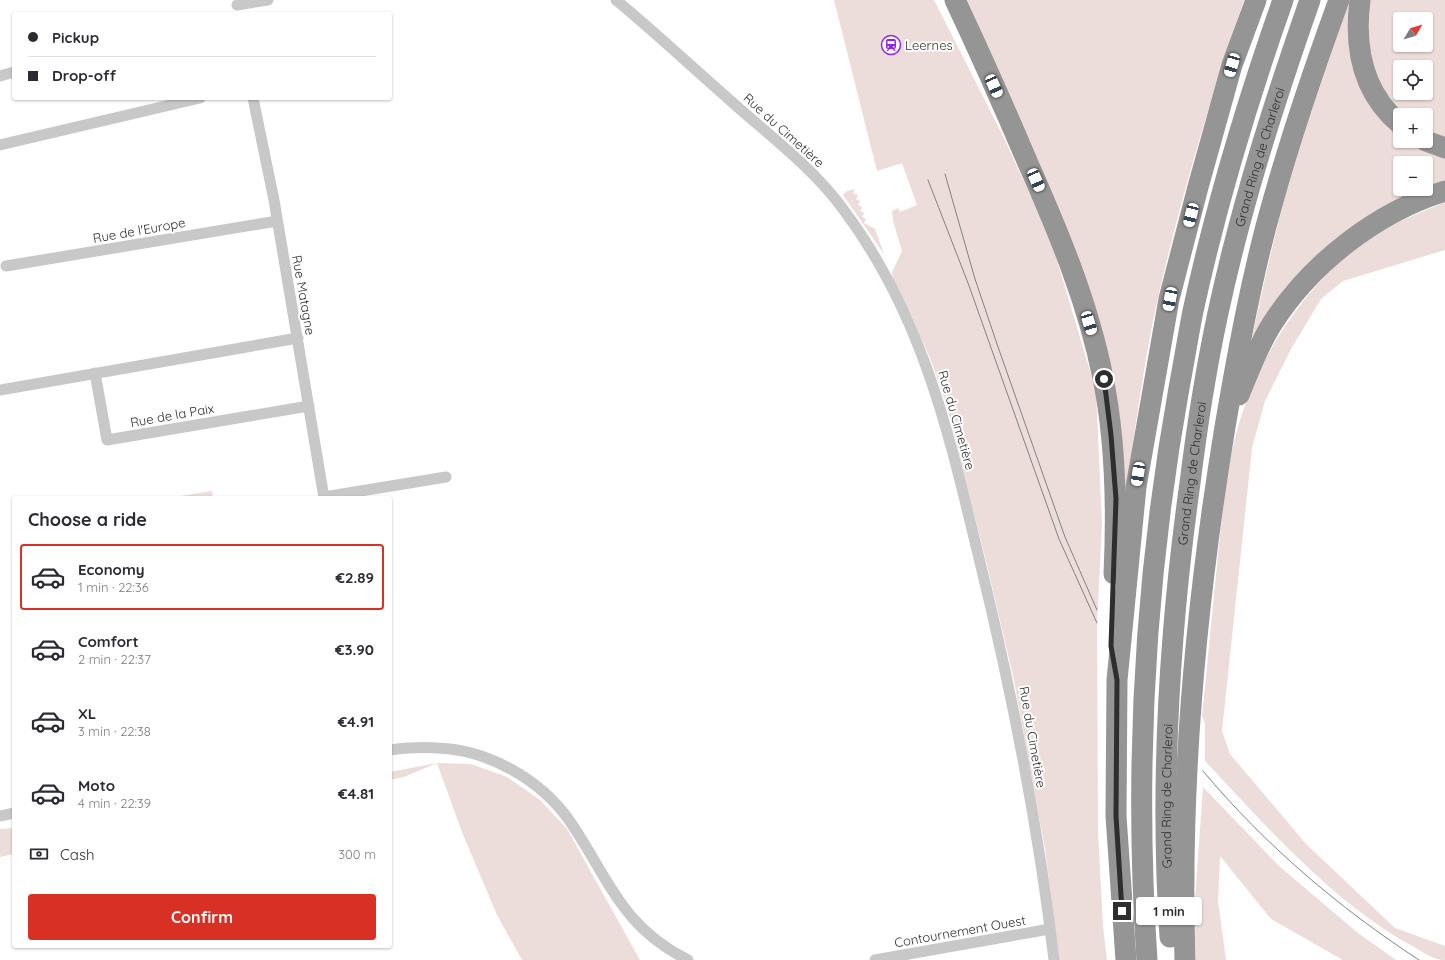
<!DOCTYPE html>
<html lang="en">
<head>
<meta charset="utf-8">
<style>
	:root { --surface:#fff; --page:#f7f7f7; --text:#2b2b33; --muted:#7c7c81; --line:#e1e1e2; --accent:#d93025 }
	body { margin:0; font-family:Quicksand,sans-serif; background:var(--page); color:var(--text); height:100vh; display:flex; flex-direction:column; font-size:15px; white-space:nowrap }
	* { box-sizing:border-box; margin:0 }
	p { font-size:13px; color:var(--muted) }
	.icon { flex:none; width:22px; height:22px; fill:none; stroke:currentColor; stroke-width:2; stroke-linecap:round; stroke-linejoin:round }
	.map { position:relative; flex:1; overflow:hidden }
	.side { position:absolute; left:12px; top:496px; width:380px; height:452px; display:flex; flex-direction:column; background:var(--surface); border-radius:4px; box-shadow:0 1px 3px #0004 }
	.side>* { flex:none }
	.top-card { position:absolute; left:12px; top:12px; width:380px; height:88px; border-radius:4px; box-shadow:0 1px 3px #0004; display:grid; align-content:center; height:88px; padding:0 16px; background:var(--surface) }
	.needle { width:26px; rotate:52deg }
	.fabs { position:absolute; left:1393px; top:12px; display:grid; gap:8px }
	.fabs a { display:grid; place-items:center; width:40px; height:40px; border-radius:4px; background:var(--surface); box-shadow:0 1px 3px #0004; font-size:20px }
	.end { position:absolute; width:18px; height:18px; margin:-9px; border:5px solid #2e2e2e; background:#fff; box-shadow:0 0 0 2px #fff }
	.from { border-radius:50% }
	.bubble { position:absolute; height:28px; border-radius:4px; background:var(--surface); box-shadow:0 1px 3px #0004; font-size:13px; font-weight:700; line-height:28px; text-align:center }
	.car { position:absolute; width:12px; height:24px; margin:-12px -6px; border-radius:5px; box-shadow:0 0 3px 1px #0007; background:linear-gradient(#fff 24%,#345 0 40%,#fff 0 76%,#345 0 86%,#fff 0) }
	.top-card b { display:flex; align-items:center; gap:14px; height:38px; font-size:15px }
	.top-card b+b { border-top:1px solid var(--line) }
	.top-card i { width:10px; height:10px; background:var(--text) }
	ul { padding:0; list-style:none }
	li { display:flex; align-items:center; gap:12px; height:66px; margin:0 8px 6px; padding:0 8px; border:2px solid transparent; border-radius:4px }
	li div { flex:1 }
	li b { display:block; font-size:15px }
	li em { font-style:normal; font-weight:700 }
	li.selected { border-color:var(--accent) }
	li>.icon { width:36px; height:36px; stroke-width:1.5 }
	h2 { padding:0 16px; font-size:18px; line-height:48px }
	.pay { display:flex; align-items:center; gap:10px; height:44px; padding:0 16px; font-size:15px }
	.pay p { margin-inline-start:auto }
	.action { display:flex; gap:8px; margin-top:auto; padding:8px 16px }
	.action a { flex:1; height:46px; border-radius:4px; background:var(--accent); color:#fff; font-size:16px; font-weight:700; line-height:46px; text-align:center }
	.map>svg:first-child { display:block }
	.green { fill:#ecdcda; fill-rule:evenodd }
	.lines { fill:none; stroke-linecap:round; stroke-linejoin:round }
	.minor { stroke:#c8c8c8; stroke-width:11 }
	.motorway { stroke:#959595; stroke-width:21 }
	.tram { stroke:#838383; stroke-width:1 }
	.route { stroke:#2e2e2e; stroke-width:5 }
	.labels { text-anchor:middle; dominant-baseline:central; stroke-width:4; stroke-linejoin:round; paint-order:stroke }
	.poi-label { font-size:13px; fill:#2e2e2e; stroke:#fff; text-anchor:start }
	.street-label { font-size:13px; fill:#2e2e2e; stroke:#fff }
</style>
</head>
<body>
<div class="map">
<svg width="1445" height="960" viewBox="0 0 1445 960">
	<rect width="100%" height="100%" fill="#fff"/>
	<path class="green" d="M834,0h100l67,132 49,105 46,154 6,133 -5,99 1,210 5,93 4,34h-48l-14,-111 -31,-169 -28,-119 -39,-154 -15,-44 -22,-51 -17,-34 -1,-6 10,-21 -9,-30 -1,-10 6,-3 2,4 17,-7 -15,-42 -25,8z
		M963,0h281c-34,99 -64,200 -87,302 -14,64 -22,130 -32,194l-13,-116z
		M1350,0v18l50,115v8h12l11,7 22,7v28l-51,22 -145,148c11,-54 23,-107 37,-160 19,-65 41,-129 64,-193zM1400,163h26v26h-26z
		M1369,0h76v137l-19,-7v-15h-21l-3,-2c-6,-9 -15,-18 -21,-27 -14,-26 -15,-58 -12,-86zM1400,19h26v26h-26zM1400,67h26v26h-26z
		M855,189l-2,4 5,2 -2,4 4,2 -2,4 4,2 -2,4 4,2 -2,4 4,2 -2,4 11,6 9,25 -41,-59 4,-4z
		M1445,202v48l-102,31 -22,18 -30,50 -26,52 -13,47 -30,283 8,23 76,90 89,84 50,18v14c-12,0 -22,-8 -33,-14 -81,-45 -144,-118 -207,-185v-38l-3,-7c6,-57 11,-114 17,-171 4,-34 7,-69 15,-103 19,-80 73,-165 144,-209 21,-13 45,-21 67,-31z
		M212,491l1,7h-45z
		M437,763l-33,14 -14,3v-8l47,-9 34,1 36,13 33,23 27,29 73,131h-118l-25,-45 -35,-83z
		M1203,787l76,79 79,67 38,27h-53l-72,-41 -51,-63 -2,45 8,59h-30l-2,-46z
		M14,828v26l-14,3v-28z"/>
	<g class="lines">
		<path class="minor" d="M616,0c40,33 77,68 116,102 38,34 80,65 111,107 79,105 105,221 135,345 33,134 60,269 76,406
			M237,5l31,-5
			M0,76l14,-4
			M253,98l21,102 50,298
			M0,145l200,-47
			M6,266l271,-45
			M95,373l12,67 202,-34
			M0,390l298,-52
			M324,497l122,-20
			M390,750c16,-2 32,-3 48,-2 50,2 102,31 131,72 40,58 51,106 119,140
			M0,816l14,-3
			M875,960l175,-31"/>
		<g class="motorway">
			<path d="M955,0c25,53 49,107 72,161 31,70 61,141 76,217 13,64 14,132 11,196"/>
			<path d="M1360,0c-6,47 2,92 40,124"/>
			<path d="M1426,141l19,7"/>
			<path d="M1239,395c10,-24 19,-49 33,-71 39,-61 105,-112 173,-133"/>
			<path id="s1" d="M1170,937c-10,-151 -1,-304 20,-454 7,-57 16,-114 28,-170 23,-107 56,-210 92,-313"/>
			<path d="M1126,960l-10,-144 1,-136 19,-193 33,-188 29,-112 34,-122 24,-65"/>
			<path d="M1147,960c-13,-191 -2,-383 32,-572 5,-26 9,-52 14,-77 23,-106 54,-209 90,-311"/>
			<path d="M1185,960c-6,-179 11,-357 40,-533 13,-76 27,-153 48,-226 19,-68 42,-135 66,-201"/>
		</g>
		<path class="tram" d="M945,174l30,105 22,65 68,193 32,73
			M928,180l40,103 91,256 38,84
			M1203,771c62,74 135,136 216,189"/>
	</g>
	<g class="lines">
		<path class="route" d="M1104,379l7,56 5,64 -5,147 6,34 -1,136 6,95"/>
	</g>
	<defs>
		<g id="station-ring" transform="scale(1)"><circle r="9.5" fill="#fff" stroke="#9422f2" stroke-width="1.5"/><path d="M-3-6H3Q5-6 5-4V2Q5 4 3 4L4.5 6H3L1.5 4h-3L-3 6H-4.5L-3 4Q-5 4-5 2V-4Q-5-6-3-6ZM-3.5-4v3h7v-3ZM-3.5 1v1.5H-2V1ZM2 1v1.5H3.5V1Z" fill="#9422f2"/></g>
	</defs>
	<g fill-rule="evenodd">
		<use href="#station-ring" x="891" y="45"/>
	</g>
	<g class="labels">
		<g class="poi-label">
			<text x="905" y="45">Leernes</text>
		</g>
		<g class="street-label">
			<text transform="translate(784 130) rotate(42)">Rue du Cimetière</text>
			<text stroke="none"><textPath href="#s1" startOffset="789">Grand Ring de Charleroi</textPath></text>
			<text transform="translate(139 230) rotate(-10)">Rue de l'Europe</text>
			<text transform="translate(304 295) rotate(80)">Rue Matagne</text>
			<text transform="translate(172 415) rotate(-10)">Rue de la Paix</text>
			<text transform="translate(957 420) rotate(74)">Rue du Cimetière</text>
			<text stroke="none"><textPath href="#s1" startOffset="465">Grand Ring de Charleroi</textPath></text>
			<text transform="translate(1033 737) rotate(80)">Rue du Cimetière</text>
			<text stroke="none"><textPath href="#s1" startOffset="141">Grand Ring de Charleroi</textPath></text>
			<text transform="translate(960 931) rotate(-10)">Contournement Ouest</text>
		</g>
	</g>
</svg>
<div class="fabs">
<a><svg class="needle" viewBox="-14 -14 28 28"><path d="M0-13l5 13h-10z" fill="#e53935"/><path d="M0 13l5-13h-10z" fill="#7c7c81"/></svg></a>
<a><svg class="icon" aria-label="locate" viewBox="0 0 24 24"><circle cx="12" cy="12" r="6"/><path d="M12 2v4M12 18v4M2 12h4M18 12h4"/></svg></a>
<a>+</a>
<a>−</a>
</div>
<i class="end from" style="left:1104px;top:379px"></i>
<i class="end" style="left:1122px;top:911px"></i>
<div class="bubble" style="left:1136px;top:897px;width:66px">1 min</div>
<i class="car" style="left:1232px;top:65px;rotate:196deg"></i>
<i class="car" style="left:994px;top:86px;rotate:156deg"></i>
<i class="car" style="left:1036px;top:180px;rotate:156deg"></i>
<i class="car" style="left:1191px;top:215px;rotate:194deg"></i>
<i class="car" style="left:1170px;top:299px;rotate:191deg"></i>
<i class="car" style="left:1089px;top:323px;rotate:163deg"></i>
<i class="car" style="left:1138px;top:474px;rotate:189deg"></i>
<div class="top-card">
<b><i class="from"></i>Pickup</b>
<b><i></i>Drop-off</b>
</div>
<section class="side">
<h2>Choose a ride</h2>
<ul>
<li class="selected"><svg class="icon" aria-label="car" viewBox="0 0 24 24"><path d="M5 17H2v-5l4-1 3-4h7l3 4 3 1v5h-3M9 17h6M6 11h13"/><circle cx="7" cy="17" r="2"/><circle cx="17" cy="17" r="2"/></svg><div><b>Economy</b><p>1 min · 22:36</p></div><em>€2.89</em></li>
<li><svg class="icon" aria-label="car" viewBox="0 0 24 24"><path d="M5 17H2v-5l4-1 3-4h7l3 4 3 1v5h-3M9 17h6M6 11h13"/><circle cx="7" cy="17" r="2"/><circle cx="17" cy="17" r="2"/></svg><div><b>Comfort</b><p>2 min · 22:37</p></div><em>€3.90</em></li>
<li><svg class="icon" aria-label="car" viewBox="0 0 24 24"><path d="M5 17H2v-5l4-1 3-4h7l3 4 3 1v5h-3M9 17h6M6 11h13"/><circle cx="7" cy="17" r="2"/><circle cx="17" cy="17" r="2"/></svg><div><b>XL</b><p>3 min · 22:38</p></div><em>€4.91</em></li>
<li><svg class="icon" aria-label="car" viewBox="0 0 24 24"><path d="M5 17H2v-5l4-1 3-4h7l3 4 3 1v5h-3M9 17h6M6 11h13"/><circle cx="7" cy="17" r="2"/><circle cx="17" cy="17" r="2"/></svg><div><b>Moto</b><p>4 min · 22:39</p></div><em>€4.81</em></li>
</ul>
<div class="pay"><svg class="icon" aria-label="cash" viewBox="0 0 24 24"><path d="M3 7h18v10H3z"/><circle cx="12" cy="12" r="2"/></svg>Cash<p>300 m</p></div>
<div class="action"><a>Confirm</a></div>
</section>
</div>
</body>
</html>
